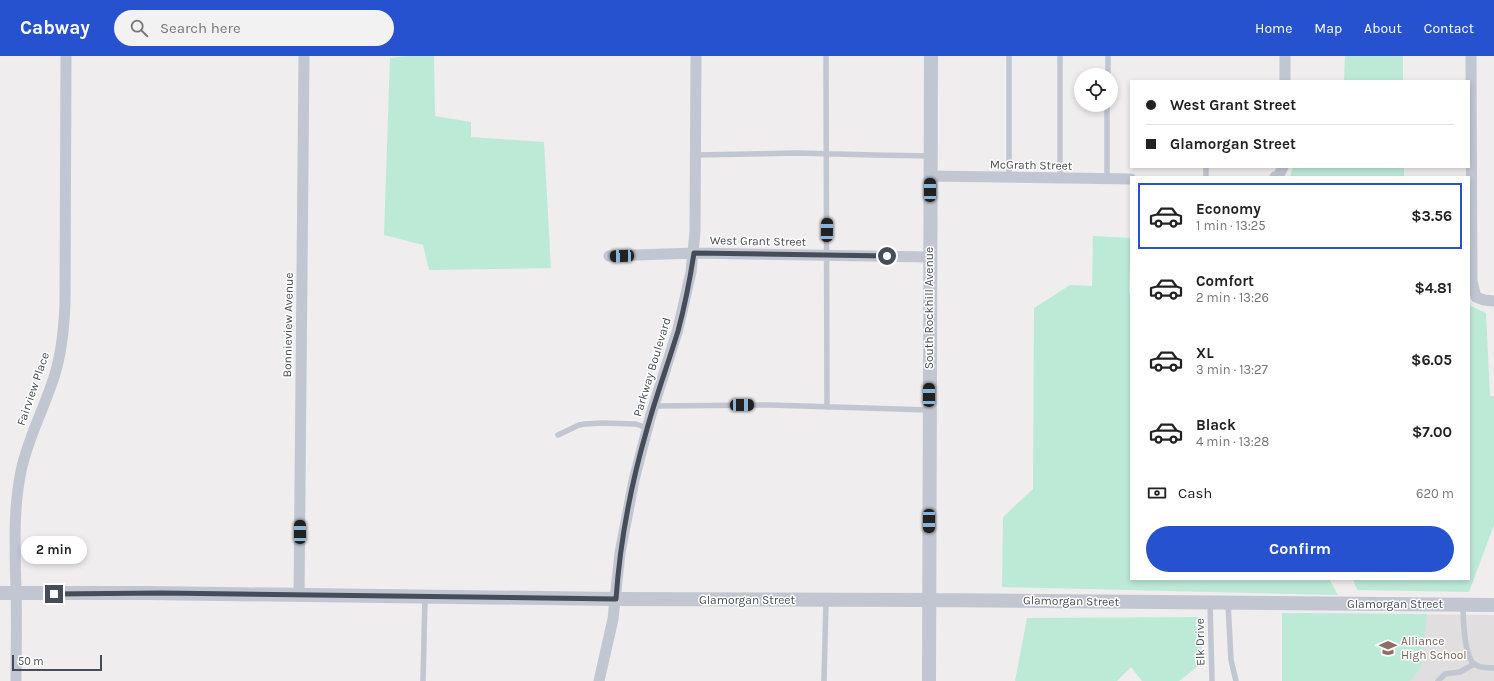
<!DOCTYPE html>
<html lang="en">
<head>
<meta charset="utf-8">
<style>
	:root { --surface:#fff; --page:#f2f2f2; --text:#222; --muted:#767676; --line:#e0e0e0; --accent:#2652cf }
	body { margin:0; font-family:Karla,sans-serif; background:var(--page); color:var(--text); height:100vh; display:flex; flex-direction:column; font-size:15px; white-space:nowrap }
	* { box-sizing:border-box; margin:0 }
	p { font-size:13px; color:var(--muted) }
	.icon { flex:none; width:22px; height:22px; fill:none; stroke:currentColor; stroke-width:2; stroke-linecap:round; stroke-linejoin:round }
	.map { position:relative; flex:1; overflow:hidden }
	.drawer { position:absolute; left:1130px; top:120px; width:340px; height:404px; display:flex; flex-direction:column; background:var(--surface); border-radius:0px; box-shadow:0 2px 6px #0003 }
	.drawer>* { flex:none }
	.guide { position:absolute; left:1130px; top:24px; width:340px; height:88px; border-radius:0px; box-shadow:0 2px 6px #0003; display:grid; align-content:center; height:88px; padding:0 16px; background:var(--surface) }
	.tools { position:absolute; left:1074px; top:12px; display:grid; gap:8px }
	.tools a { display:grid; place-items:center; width:44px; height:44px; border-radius:50%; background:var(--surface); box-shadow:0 2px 6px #0003; font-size:20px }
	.scale { position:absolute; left:12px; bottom:10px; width:90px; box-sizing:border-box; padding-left:4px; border:2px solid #464d58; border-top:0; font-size:11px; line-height:14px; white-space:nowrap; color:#464d58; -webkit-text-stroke:3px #fff; paint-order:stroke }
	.end { position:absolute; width:18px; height:18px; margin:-9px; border:5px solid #464d58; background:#fff; box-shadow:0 0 0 2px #fff }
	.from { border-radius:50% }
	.bubble { position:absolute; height:28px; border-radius:14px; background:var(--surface); box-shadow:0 2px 6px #0003; font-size:13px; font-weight:700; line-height:28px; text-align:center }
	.car { position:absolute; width:12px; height:24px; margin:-12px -6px; border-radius:5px; box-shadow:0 0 3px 1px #0007; background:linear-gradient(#222 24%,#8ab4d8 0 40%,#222 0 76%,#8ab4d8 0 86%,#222 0) }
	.guide b { display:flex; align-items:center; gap:14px; height:38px; font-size:15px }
	.guide b+b { border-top:1px solid var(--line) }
	.guide i { width:10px; height:10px; background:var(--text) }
	ul { padding:7px 0 0; list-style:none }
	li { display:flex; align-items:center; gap:12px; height:66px; margin:0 8px 6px; padding:0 8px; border:2px solid transparent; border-radius:0px }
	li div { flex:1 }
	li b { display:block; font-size:15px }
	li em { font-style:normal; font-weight:700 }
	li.active { border-color:var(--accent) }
	li>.icon { width:36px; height:36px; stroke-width:1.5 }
	.pay { display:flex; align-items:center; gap:10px; height:44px; padding:0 16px; font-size:15px }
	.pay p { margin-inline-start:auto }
	.button { display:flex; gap:8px; margin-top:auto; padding:8px 16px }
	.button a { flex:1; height:46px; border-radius:24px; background:var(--accent); color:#fff; font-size:16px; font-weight:700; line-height:46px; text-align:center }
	header { display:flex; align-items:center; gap:24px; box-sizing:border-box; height:56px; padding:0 20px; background:var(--accent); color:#fff }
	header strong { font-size:19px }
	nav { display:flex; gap:22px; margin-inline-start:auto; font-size:14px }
	.search { width:280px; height:36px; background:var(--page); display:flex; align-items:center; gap:10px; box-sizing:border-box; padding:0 14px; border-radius:22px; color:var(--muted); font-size:15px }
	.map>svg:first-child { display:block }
	.education { fill:#e0dede }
	.green { fill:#bdead7 }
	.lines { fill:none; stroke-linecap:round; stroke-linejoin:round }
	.service { stroke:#c1c6d1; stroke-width:5.5 }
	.minor { stroke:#c1c6d1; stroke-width:11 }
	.tertiary { stroke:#c1c6d1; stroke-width:14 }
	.route { stroke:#464d58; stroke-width:5 }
	.labels { text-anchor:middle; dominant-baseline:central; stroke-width:3; stroke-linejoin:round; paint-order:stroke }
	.street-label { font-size:12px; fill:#464d58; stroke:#fff }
	.education-label { font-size:12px; fill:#785e54; stroke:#fff; text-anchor:start }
</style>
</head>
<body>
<header>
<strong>Cabway</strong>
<div class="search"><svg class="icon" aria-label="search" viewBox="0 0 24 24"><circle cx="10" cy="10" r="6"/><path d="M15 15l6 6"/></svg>Search here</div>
<nav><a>Home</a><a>Map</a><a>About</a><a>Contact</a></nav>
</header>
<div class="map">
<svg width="1494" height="625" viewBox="0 0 1494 625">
	<rect width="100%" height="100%" fill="#efeded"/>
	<path class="education" d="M1282,557l212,2v66h-212z"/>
	<path class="green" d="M409,0h25l1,60 36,6v15l73,5 7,126 -122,2 -6,-25 -39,-10 6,-177z
		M1345,0h58v25h-59z
		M1293,111h111v10h-114z
		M1093,180l38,2 -2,55h2v286h198l9,16 -336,-8 1,-70 30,-28 1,-181 36,-23 22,1z
		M1469,249l17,8 4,83h4v129l-25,67 -112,-2 -4,-11h116z
		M1282,557l145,1 -6,53 -11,14h-128z
		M1203,561l-2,47 -22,17h-37l-11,-14 -14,14h-102l12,-63z"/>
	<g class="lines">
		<path class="service" d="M826,0l1,351
			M1108,19v-19
			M696,99l102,-2 76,2 56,1
			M1206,111v10
			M1009,121v-121
			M1060,122v-122
			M1107,123v-74
			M654,350l117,-1 158,5
			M558,379l21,-10 6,-1 18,-1 33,1 11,4
			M1210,547l2,78
			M1228,547l3,57 5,21
			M1463,549c0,13 1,48 10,58 5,5 14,5 21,5
			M423,625l2,-84
			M824,625l2,-81
			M1438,625l7,-7 15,-2 14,-8"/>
		<path class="minor" d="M1471,0l1,225 4,16 8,3 10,1
			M1285,25v-25
			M930,120l201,3
			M1275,121l4,-2 4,-8
			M609,200l85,-3 235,4
			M299,539l5,-539
			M16,625c0,-30 1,-61 0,-91 -1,-40 -3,-80 5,-119 7,-34 24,-64 34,-97 7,-23 9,-46 10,-70l1,-248
			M599,625l14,-62 7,-66 14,-73 16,-62 28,-89 13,-57 4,-40 1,-176"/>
		<path class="tertiary" d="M0,537h147l469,6 314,1 564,5
			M929,625l2,-625"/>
	</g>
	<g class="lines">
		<path class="route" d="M54,538l108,-1 454,6c4,-57 15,-115 31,-170 9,-33 21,-65 31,-98 7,-26 12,-52 16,-78l193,3"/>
	</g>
	<defs>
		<g id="school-bare" transform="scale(1.38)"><path d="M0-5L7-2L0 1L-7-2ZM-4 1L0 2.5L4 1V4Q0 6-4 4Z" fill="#8d6e63" stroke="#fff" stroke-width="2.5" paint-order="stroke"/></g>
	</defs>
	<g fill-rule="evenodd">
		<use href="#school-bare" x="1388" y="592"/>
	</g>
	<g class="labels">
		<g class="street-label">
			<text transform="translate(1031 109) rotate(1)">McGrath Street</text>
			<text transform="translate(758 185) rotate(1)">West Grant Street</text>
			<text transform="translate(929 252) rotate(-90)">South Rockhill Avenue</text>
			<text transform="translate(288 269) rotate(-89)">Bonnieview Avenue</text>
			<text transform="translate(652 311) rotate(-73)">Parkway Boulevard</text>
			<text transform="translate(33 333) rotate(-71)">Fairview Place</text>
			<text x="747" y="544">Glamorgan Street</text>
			<text transform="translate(1071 545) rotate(1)">Glamorgan Street</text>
			<text x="1395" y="548">Glamorgan Street</text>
			<text transform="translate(1200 586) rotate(-91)">Elk Drive</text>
		</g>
		<g class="education-label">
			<text x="1401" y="585">Alliance<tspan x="1401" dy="14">High School</tspan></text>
		</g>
	</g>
</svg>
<div class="tools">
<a><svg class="icon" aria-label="locate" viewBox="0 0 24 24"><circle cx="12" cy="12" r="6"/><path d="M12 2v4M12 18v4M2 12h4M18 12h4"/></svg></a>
</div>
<div class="scale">50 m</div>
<i class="end from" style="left:887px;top:200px"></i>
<i class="end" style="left:54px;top:538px"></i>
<div class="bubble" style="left:21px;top:480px;width:66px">2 min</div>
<i class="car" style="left:930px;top:134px;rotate:0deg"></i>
<i class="car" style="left:827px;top:174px;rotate:1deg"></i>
<i class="car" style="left:622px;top:200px;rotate:268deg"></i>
<i class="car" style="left:929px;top:339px;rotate:0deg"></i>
<i class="car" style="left:742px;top:349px;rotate:89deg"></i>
<i class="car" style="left:929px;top:465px;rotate:180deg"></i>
<i class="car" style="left:300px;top:476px;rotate:0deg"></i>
<div class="guide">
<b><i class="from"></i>West Grant Street</b>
<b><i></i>Glamorgan Street</b>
</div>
<section class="drawer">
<ul>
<li class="active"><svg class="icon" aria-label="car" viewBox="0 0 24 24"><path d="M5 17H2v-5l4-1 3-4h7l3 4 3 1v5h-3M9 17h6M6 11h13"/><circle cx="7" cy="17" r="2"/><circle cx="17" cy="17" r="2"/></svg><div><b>Economy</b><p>1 min · 13:25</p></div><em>$3.56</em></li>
<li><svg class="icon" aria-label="car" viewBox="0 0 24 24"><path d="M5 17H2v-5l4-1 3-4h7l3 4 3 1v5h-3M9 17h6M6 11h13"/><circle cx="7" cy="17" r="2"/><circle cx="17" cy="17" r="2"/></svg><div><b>Comfort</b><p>2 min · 13:26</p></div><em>$4.81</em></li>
<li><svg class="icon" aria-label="car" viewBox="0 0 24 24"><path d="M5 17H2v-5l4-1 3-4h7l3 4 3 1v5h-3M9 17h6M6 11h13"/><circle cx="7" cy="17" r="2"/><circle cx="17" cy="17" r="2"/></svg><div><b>XL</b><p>3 min · 13:27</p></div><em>$6.05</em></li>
<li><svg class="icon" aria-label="car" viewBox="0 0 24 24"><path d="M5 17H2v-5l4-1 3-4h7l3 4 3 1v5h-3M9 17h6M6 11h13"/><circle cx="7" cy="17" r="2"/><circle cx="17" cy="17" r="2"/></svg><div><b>Black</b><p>4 min · 13:28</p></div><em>$7.00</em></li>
</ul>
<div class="pay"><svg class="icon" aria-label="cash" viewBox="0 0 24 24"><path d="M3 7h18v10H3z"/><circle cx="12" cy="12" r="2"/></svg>Cash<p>620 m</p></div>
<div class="button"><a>Confirm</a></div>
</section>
</div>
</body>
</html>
